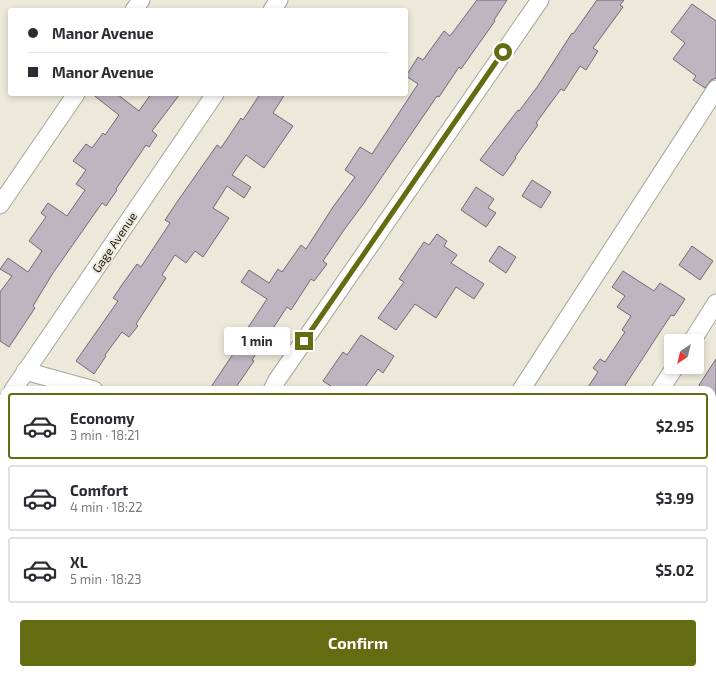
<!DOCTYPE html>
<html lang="en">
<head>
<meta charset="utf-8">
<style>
	:root { --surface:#fff; --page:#f7f7f7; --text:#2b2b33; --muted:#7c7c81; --line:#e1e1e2; --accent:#646c11 }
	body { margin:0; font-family:"Exo 2",sans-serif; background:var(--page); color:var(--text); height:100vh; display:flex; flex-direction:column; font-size:15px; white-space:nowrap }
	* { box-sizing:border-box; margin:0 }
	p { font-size:13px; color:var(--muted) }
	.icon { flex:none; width:22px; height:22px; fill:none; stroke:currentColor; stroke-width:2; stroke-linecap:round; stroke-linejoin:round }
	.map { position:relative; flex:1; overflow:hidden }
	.sheet { position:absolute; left:0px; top:386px; width:716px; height:288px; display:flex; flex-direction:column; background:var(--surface); border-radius:12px 12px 0 0; box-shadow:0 2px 6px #0003 }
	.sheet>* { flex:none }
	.guide { position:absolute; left:8px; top:8px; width:400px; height:88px; border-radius:4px; box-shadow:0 2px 6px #0003; display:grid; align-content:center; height:88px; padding:0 20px; background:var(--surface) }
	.needle { width:26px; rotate:215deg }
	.controls { position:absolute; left:664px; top:334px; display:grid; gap:8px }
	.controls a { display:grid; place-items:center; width:40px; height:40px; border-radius:4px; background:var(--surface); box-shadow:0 2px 6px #0003; font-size:20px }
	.end { position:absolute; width:18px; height:18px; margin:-9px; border:5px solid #646c11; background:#fff; box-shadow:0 0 0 2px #fff }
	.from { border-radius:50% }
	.bubble { position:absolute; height:28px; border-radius:4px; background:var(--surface); box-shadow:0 2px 6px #0003; font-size:13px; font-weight:700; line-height:28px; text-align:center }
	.guide b { display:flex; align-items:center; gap:14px; height:38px; font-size:15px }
	.guide b+b { border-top:1px solid var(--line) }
	.guide i { width:10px; height:10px; background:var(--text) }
	ul { padding:7px 0 0; list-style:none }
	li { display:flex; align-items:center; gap:12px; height:66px; margin:0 8px 6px; padding:0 12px; border:2px solid var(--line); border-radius:4px }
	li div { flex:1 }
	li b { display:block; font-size:15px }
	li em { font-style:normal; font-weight:700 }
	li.selected { border-color:var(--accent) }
	li>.icon { width:36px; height:36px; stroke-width:1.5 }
	.cta { display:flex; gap:8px; margin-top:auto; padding:8px 20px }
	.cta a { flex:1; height:46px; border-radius:4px; background:var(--accent); color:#fff; font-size:16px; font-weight:700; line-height:46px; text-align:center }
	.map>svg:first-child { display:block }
	.building { fill:#beb5c0; stroke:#726974 }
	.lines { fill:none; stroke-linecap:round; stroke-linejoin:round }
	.minor-casing { stroke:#a7a597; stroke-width:19 }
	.major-casing { stroke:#cccccb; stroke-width:24 }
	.minor { stroke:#fff; stroke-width:17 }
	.major { stroke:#85d0df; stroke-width:22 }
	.route { stroke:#646c11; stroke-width:5 }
	.labels { text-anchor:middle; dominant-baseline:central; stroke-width:4; stroke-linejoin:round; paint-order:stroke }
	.street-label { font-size:12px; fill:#191813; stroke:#ece9da }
</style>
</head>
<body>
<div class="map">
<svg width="716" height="674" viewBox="0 0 716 674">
	<rect width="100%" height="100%" fill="#ece9da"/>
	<path class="building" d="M477,0h30l-13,20 1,1 -22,31 -12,17 -2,-2 -20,30 -2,-1 -73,107 -20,27 -21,31 4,3 -13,17 -3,-2 -20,31 -4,-3 -35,53 2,1 -20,29h-25l36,-54 -2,-1 24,-36 -26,-17 8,-12 20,13 9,-14 4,3 19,-27 5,4 27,-42 22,-30 -10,-7 15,-23 12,7 46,-70 -12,-8 12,-19 5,3 21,-29 6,5z
		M597,0h27l-4,5 3,2 -30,41 5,3 -12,19 -6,-4 -16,25 -3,-2 -25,34 2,2 -23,32 1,1 -13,18 -23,-16 38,-50 1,1 19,-25 34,-53 1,1z
		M692,4l24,17v57l-5,2 -6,8 -12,-8 3,-4 -23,-17 12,-16 -14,-11z
		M92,94h25l22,17 12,-17h29l-28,37 5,4 -8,12 -3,-2 -30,44 1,1 -11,16 -4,-3 -49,70 -20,33 2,2 -26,39 -9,-6v-49l12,-16 -12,-7 8,-11 20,14 14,-21 -13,-10 17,-24 -5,-4 7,-10 19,13 18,-26 -9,-6 10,-14 -13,-9 13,-17 6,4 11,-15 2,2 14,-20z
		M260,94h25l-12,19 20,13 -29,42 -18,-13 -14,20 19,12 -7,11 -17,-12 -14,22 16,10 -26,39 -8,-6 -9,12 -11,-8 -13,20 4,3 -30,46 2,2 -9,11 -7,-5 -17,23 1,1 -12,18 -18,-13 42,-60 -5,-3 11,-16 13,-18 4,3 29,-44 -5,-3 12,-18 40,-57 4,3 20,-30 2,2z
		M532,180l19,12 -10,16 -19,-12z
		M476,187l18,12 -6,9 8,5 -10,14 -25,-17z
		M437,234l10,7 -3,5 13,9 -6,8 33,21 -10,15 -18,-12 -20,31 -21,-14 -19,26 -18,-12 26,-36 -5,-3 25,-37 5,3z
		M499,246l17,11 -10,16 -17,-12z
		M692,246l21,15 -13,19 -21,-15z
		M623,271l31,20 6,-8 25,16 -11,17 -3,-1 -49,75h-36l12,-18 -5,-4 7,-9 5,3 20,-30 -3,-2 9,-14 -14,-9 8,-11 -13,-9z
		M361,335l33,21 -11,17 -5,-4 -15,21h-26l-14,-9 20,-29 4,3z
		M716,359v37l-4,-2v-4h-6l-7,-5z"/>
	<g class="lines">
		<g class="minor-casing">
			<path id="minor" d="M134,10l7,-10
				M272,10l7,-10
				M0,205l76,-111
				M692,341l24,-38
				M25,371l69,19
				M13,390l202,-296
				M272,390l5,-10 263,-380
				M521,390l195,-301
				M660,390l15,-23
				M0,408l4,-6
				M712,582l4,1
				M0,656l4,-2"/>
		</g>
		<g class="major-casing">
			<path id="major" d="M0,515l4,1
				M588,670l14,4"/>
		</g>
		<use href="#minor" class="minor"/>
		<use href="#major" class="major"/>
	</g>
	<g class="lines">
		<path class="route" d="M304,341l199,-289"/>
	</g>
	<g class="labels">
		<g class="street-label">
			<text transform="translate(114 242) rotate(-56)">Gage Avenue</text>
		</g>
	</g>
</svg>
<div class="controls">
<a><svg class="needle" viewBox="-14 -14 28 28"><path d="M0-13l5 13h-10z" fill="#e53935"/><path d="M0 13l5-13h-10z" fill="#7c7c81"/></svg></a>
</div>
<i class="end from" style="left:503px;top:52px"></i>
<i class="end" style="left:304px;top:341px"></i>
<div class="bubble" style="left:224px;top:327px;width:66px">1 min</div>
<div class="guide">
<b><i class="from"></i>Manor Avenue</b>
<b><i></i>Manor Avenue</b>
</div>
<section class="sheet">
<ul>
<li class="selected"><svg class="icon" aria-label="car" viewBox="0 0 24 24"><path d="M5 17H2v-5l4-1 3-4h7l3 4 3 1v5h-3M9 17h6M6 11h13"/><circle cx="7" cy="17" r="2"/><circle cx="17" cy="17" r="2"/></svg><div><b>Economy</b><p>3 min · 18:21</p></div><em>$2.95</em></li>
<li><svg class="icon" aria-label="car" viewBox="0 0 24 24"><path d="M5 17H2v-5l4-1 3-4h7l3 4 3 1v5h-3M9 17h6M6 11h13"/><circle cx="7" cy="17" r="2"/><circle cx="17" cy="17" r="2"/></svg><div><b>Comfort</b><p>4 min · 18:22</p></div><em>$3.99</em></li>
<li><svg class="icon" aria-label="car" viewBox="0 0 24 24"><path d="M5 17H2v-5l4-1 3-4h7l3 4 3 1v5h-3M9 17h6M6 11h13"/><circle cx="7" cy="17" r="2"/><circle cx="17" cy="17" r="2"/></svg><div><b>XL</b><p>5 min · 18:23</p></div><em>$5.02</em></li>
</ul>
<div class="cta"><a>Confirm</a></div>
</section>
</div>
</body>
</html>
